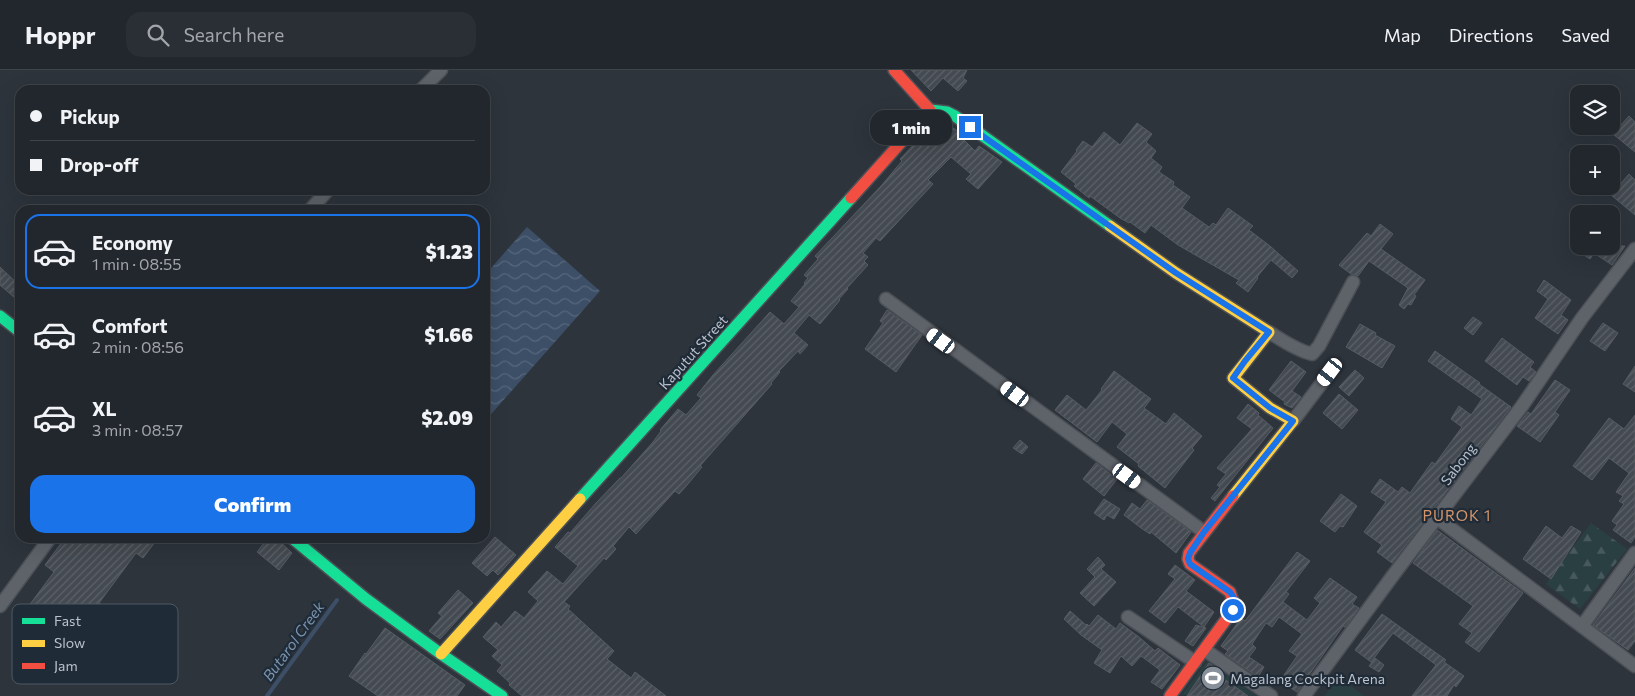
<!DOCTYPE html>
<html lang="en">
<head>
<meta charset="utf-8">
<style>
	:root { --surface:#22272d; --page:#2a2f35; --text:#f1f3f6; --muted:#a2a5aa; --line:#3f4449; --accent:#1a73e8 }
	body { margin:0; font-family:Commissioner,sans-serif; background:var(--page); color:var(--text); height:100vh; display:flex; flex-direction:column; font-size:19px; white-space:nowrap }
	* { box-sizing:border-box; margin:0 }
	p { font-size:16px; color:var(--muted) }
	.icon { flex:none; width:28px; height:28px; fill:none; stroke:currentColor; stroke-width:2; stroke-linecap:round; stroke-linejoin:round }
	.map { position:relative; flex:1; overflow:hidden }
	.details { position:absolute; left:15px; top:135px; width:475px; height:338px; display:flex; flex-direction:column; background:var(--surface); border-radius:15px; box-shadow:0 5px 20px #0002,0 0 0 1px var(--line) }
	.details>* { flex:none }
	.banner { position:absolute; left:15px; top:15px; width:475px; height:110px; border-radius:15px; box-shadow:0 5px 20px #0002,0 0 0 1px var(--line); display:grid; align-content:center; height:110px; padding:0 15px; background:var(--surface) }
	.tools { position:absolute; left:1570px; top:15px; display:grid; gap:10px }
	.tools a { display:grid; place-items:center; width:50px; height:50px; border-radius:10px; background:var(--surface); box-shadow:0 5px 20px #0002,0 0 0 1px var(--line); font-size:25px }
	.end { position:absolute; width:22px; height:22px; margin:-11px; border:6px solid #1a73e8; background:#fff; box-shadow:0 0 0 2px #fff }
	.from { border-radius:50% }
	.bubble { position:absolute; height:35px; border-radius:15px; background:var(--surface); box-shadow:0 5px 20px #0002,0 0 0 1px var(--line); font-size:16px; font-weight:800; line-height:35px; text-align:center }
	.car { position:absolute; width:15px; height:30px; margin:-15px -8px; border-radius:6px; box-shadow:0 0 4px 1px #0007; background:linear-gradient(#fff 24%,#345 0 40%,#fff 0 76%,#345 0 86%,#fff 0) }
	.banner b { display:flex; align-items:center; gap:18px; height:48px; font-size:19px }
	.banner b+b { border-top:1px solid var(--line) }
	.banner i { width:12px; height:12px; background:var(--text) }
	ul { padding:9px 0 0; list-style:none }
	li { display:flex; align-items:center; gap:15px; height:75px; margin:0 10px 8px; padding:0 5px; border:2px solid transparent; border-radius:15px }
	li div { flex:1 }
	li b { display:block; font-size:19px }
	li em { font-style:normal; font-weight:800 }
	li.on { border-color:var(--accent) }
	li>.icon { width:45px; height:45px; stroke-width:1.5 }
	.button { display:flex; gap:10px; margin-top:auto; padding:10px 15px }
	.button a { flex:1; height:58px; border-radius:15px; background:var(--accent); color:#fff; font-size:20px; font-weight:800; line-height:58px; text-align:center }
	header { display:flex; align-items:center; gap:30px; box-sizing:border-box; height:70px; padding:0 25px; background:var(--surface); border-bottom:1px solid var(--line) }
	header strong { font-size:24px }
	nav { display:flex; gap:28px; margin-inline-start:auto; font-size:18px }
	.search { width:350px; height:45px; background:var(--page); display:flex; align-items:center; gap:12px; box-sizing:border-box; padding:0 18px; border-radius:15px; color:var(--muted); font-size:19px }
	.map>svg:first-child { display:block }
	.grass { fill:#2a3f42 }
	.forest { fill:url(#forest-firs) }
	.water { fill:url(#water-waves) }
	.lines { fill:none; stroke-linecap:round; stroke-linejoin:round }
	.stream { stroke:#3c4f67; stroke-width:4 }
	.building { fill:url(#building-hatch); stroke:#565c63 }
	.street-casing { stroke:#4c5056; stroke-width:15 }
	.fast-casing { stroke:#4c5056; stroke-width:14 }
	.slow-casing { stroke:#4c5056; stroke-width:14 }
	.jam-casing { stroke:#4c5056; stroke-width:14 }
	.street { stroke:#5e636a; stroke-width:12 }
	.fast { stroke:#16e098; stroke-width:11 }
	.slow { stroke:#ffcf43; stroke-width:11 }
	.jam { stroke:#f24e42; stroke-width:11 }
	.route { stroke:#1a73e8; stroke-width:6 }
	.labels { text-anchor:middle; dominant-baseline:central; stroke-width:4.5; stroke-linejoin:round; paint-order:stroke }
	.street-label { font-size:14px; fill:#b9c1cc; stroke:#202b38 }
	.poi-label { font-size:14px; fill:#b9c1cc; stroke:#202b38; text-anchor:start }
	.neighbourhood-label { font-size:15px; letter-spacing:1px; fill:#d5956b; stroke:#202b38 }
	.water-label { font-size:15px; font-style:italic; fill:#7a93ae; stroke:#202b38 }
	.key { fill:#202b38; stroke:#4e5864; stroke-width:1 }
	.key-label { font-size:14px; fill:#b9c1cc }
</style>
</head>
<body>
<header>
<strong>Hoppr</strong>
<div class="search"><svg class="icon" aria-label="search" viewBox="0 0 24 24"><circle cx="10" cy="10" r="6"/><path d="M15 15l6 6"/></svg>Search here</div>
<nav><a>Map</a><a>Directions</a><a>Saved</a></nav>
</header>
<div class="map">
<svg width="1635" height="626" viewBox="0 0 1635 626">
	<defs>
		<pattern id="forest-firs" width="22" height="20" patternUnits="userSpaceOnUse" patternTransform="scale(1.25)"><rect width="22" height="20" fill="#2a3f42"/><path d="M5 1l3.5 6h-7zM16 11l3.5 6h-7z" fill="#47595c"/></pattern>
		<pattern id="water-waves" width="16" height="10" patternUnits="userSpaceOnUse" patternTransform="scale(1.25)"><rect width="16" height="10" fill="#3c4f67"/><path d="M0 5q4-4 8 0t8 0" fill="none" stroke="#56677c"/></pattern>
		<pattern id="building-hatch" width="6" height="6" patternUnits="userSpaceOnUse" patternTransform="scale(1.25)"><rect width="6" height="6" fill="#444a51"/><path d="M-1 1l2-2M0 6l6-6M5 7l2-2" fill="none" stroke="#5d6269"/></pattern>
	</defs>
	<rect width="100%" height="100%" fill="#2d343c"/>
	<path class="grass" d="M1207,591l50,35 -75,-1z
		M1339,607l25,19h-40z"/>
	<path class="forest" d="M1591,453l36,26 -47,60 -34,-25z"/>
	<path class="water" d="M527,157l73,64 -115,130v-146z"/>
	<g class="lines">
		<path class="stream" d="M267,626l70,-96"/>
	</g>
	<path class="building" d="M911,0h56l-4,8 4,3 -9,10 -15,-13 -12,13z
		M1629,46l6,6v30l-22,-18z
		M936,51l8,1 18,12 -2,2 15,15 4,-5 23,16 -24,27 -12,-10 5,-5 -20,-17 -23,23 5,4 -53,57 -4,-3 -13,15 5,4 -4,4 4,4 -21,23 1,1 -9,10 1,1 -9,11 -11,13 -11,-9 -15,18 14,12 -8,9 -2,-3 -19,20 1,1 -9,11 1,1 -72,82 2,1 -14,17 -9,10 -4,-3 -39,43 -7,-7 -16,19 3,3 -10,11 -2,-2 -40,44 6,4 -2,3 46,42 -7,8 24,19 4,-6 31,24h-144l-13,-11 1,-2 -13,-12 5,-6 -10,-9 6,-6 -15,-13 13,-15 5,5 14,-16 9,7 14,-17 -10,-9 19,-21 16,13 15,-18 -23,-19 13,-15 2,1 26,-30 24,-25h1l32,-36 8,-11 -1,-1 18,-21 8,6 15,-17 -4,-3 16,-20 57,-63 14,12 15,-17 -8,-6 14,-17 -1,-1 4,-5 -4,-3 14,-16 -3,-3 66,-70 21,-25 -2,-2z
		M1137,53l15,11 -6,8 10,9 -5,7 11,9 -3,5 15,10 -1,3 17,12 -8,11 27,19 4,-4 3,2 12,-17 25,18 -4,4 21,16 28,25 -6,7 -21,-18 -14,17 1,1 -10,14 -12,-9 3,-3 -61,-35 -27,-20 -6,8 -15,-11 -1,1 -9,-5 -30,-22 -1,2 -15,-12 2,-2 -15,-12 16,-21 -1,-1 7,-9 9,6 12,-15 16,13z
		M1629,104l6,6v35l-24,-20z
		M1380,154l13,10 -12,15 44,31 -11,15 2,1 -5,9 -3,-1 -4,5 -5,-4 9,-17 -39,-27 -11,15 -7,-2 -12,-9 28,-32 4,3z
		M1571,176h54l-13,19 -18,-12 -4,6z
		M0,197l20,19v7l-5,5 -15,-13z
		M1544,210l27,20 -10,15 7,5 -10,14 -23,-16 13,-19 -11,-8z
		M887,240l35,25 -26,37 -31,-23 18,-26 -3,-2z
		M1473,247l9,6 -9,12 -9,-7z
		M1603,253l15,10 -13,18 -15,-10z
		M1360,254l16,9 -1,2 20,11 -13,22 -36,-21z
		M1502,268l32,24 -4,5 6,5 -7,9 -6,-4 -6,8 -32,-24z
		M1435,281l45,32 -1,1 32,23 -119,156 -15,-11 5,-7 -18,-13 22,-30 -15,-10 9,-13 18,13 4,-5 8,6 22,-31 3,2 27,-37 -11,-8 8,-13 12,9 11,-16 -54,-38z
		M1291,291l15,11 -14,19 9,6 -9,11 -8,-4 1,-2 -16,-12z
		M1635,296v26l-12,-8z
		M1355,300l9,8 -15,18 -10,-9z
		M1114,301l37,28 -7,9 22,16 8,-11 28,23 -10,12 2,2 -29,38 -27,-22 1,-2 -22,-17 10,-13 -15,-12 -15,20 -42,-32 12,-15 19,15 16,-20 -1,-1z
		M1555,310l15,10 -15,22 4,3 -19,27 -23,-16 11,-14 3,2z
		M1339,324l19,16 -16,19 -19,-16z
		M1248,334l11,9 -1,2 15,13 -58,73 -4,-3 9,-11 -3,-2 9,-11 -9,-6 35,-39 -15,-11z
		M1635,345v122l-4,6 -18,-13 4,-5 -5,-4 12,-17 -5,-3 4,-5 -7,-4 13,-19 -20,-15 -17,22 -19,-14 36,-48 15,11z
		M1020,370l8,7 -6,7 -9,-6z
		M1096,393l21,16 -13,17 -21,-17z
		M1341,424l16,12 -14,21 -3,-1 -5,6 -15,-11z
		M1104,429l16,10 -6,10 -7,-4 -3,5 -10,-7z
		M1147,430l44,32 -15,21 -25,-21 -1,2 -9,-6 -17,-13 8,-12 8,6z
		M1546,456l16,12 9,-12 10,6 -30,47 -28,-20z
		M1437,460l86,63 -44,59 -14,-10 7,-9 -13,-9 14,-18 -60,-43z
		M495,467l21,18 -18,20 -5,-5 -6,6 -15,-13z
		M65,468h93l-15,20 -7,-5 -37,50 3,2 -37,50 -46,-36 35,-47 -9,-7z
		M268,468h8l16,15 -13,17 -22,-18z
		M1297,482l13,9 -24,31 3,2 -6,8 24,18 13,-17 -6,-5 16,-20 27,19 -5,7 7,4 -14,19 -2,-1 -46,66 -17,-11 17,-25 -8,-5 13,-17 -23,-17 -7,10 -6,-4 -14,21 4,4 -7,9 15,10 -6,10 -33,-23 3,-3 -7,-5 20,-28 4,3z
		M1098,487l7,8 -4,4 15,13 -22,24 -14,-13 15,-16 -8,-8z
		M1175,495l20,15 -9,11 28,21 -10,15 -26,-20 -13,16 -16,-12 26,-32 -7,-5z
		M1635,498v73l-7,9 -35,-25z
		M458,520l15,13 -33,36 -11,-8 13,-15 -4,-3z
		M1070,541l16,14 1,-1 2,2 9,-11 18,14 4,-6 19,14 16,14 3,-3 22,17 -18,24 -11,-7 9,-12 -19,-14 -9,10 -11,-10 -11,17 -16,-10 8,-13 -21,-15 -17,-16z
		M1382,544l64,46 -2,2 20,14 -8,11 -2,-2 -7,11h-35l24,-31 -43,-32 -22,29 -16,-12z
		M1196,555l10,3 -13,18 -8,-5z
		M385,558l80,57 -8,11h-79l-29,-20 16,-23 1,1z
		M1375,588l9,7 -5,7 -10,-6z
		M1209,593l14,10 -3,3 28,20h-61z"/>
	<g class="lines">
		<g class="street-casing">
			<path id="street" d="M421,20l20,-20
				M310,140l18,-20
				M886,229l318,233
				M1269,262c12,8 30,19 43,22l7,-8 34,-64
				M1293,351l37,-49
				M1437,448l198,148
				M0,536l50,-68
				M1128,547l67,45
				M1582,556l53,-73
				M1205,580l66,46
				M1304,626l93,-126 125,-164 60,-88 53,-69"/>
		</g>
		<g class="fast-casing">
			<path id="fast" d="M930,40l17,2 8,4 155,110
				M0,246l20,16
				M580,429l271,-301
				M292,468l74,61 75,55 61,42"/>
		</g>
		<g class="slow-casing">
			<path id="slow" d="M1110,156l66,47 93,59 -36,46 37,30 23,13 -60,75
				M441,584l139,-155"/>
		</g>
		<g class="jam-casing">
			<path id="jam" d="M851,128l79,-88 -36,-40
				M1170,626l63,-86v-9l-3,-9 -40,-28 -2,-5 1,-6 44,-57"/>
		</g>
		<use href="#street" class="street"/>
		<use href="#fast" class="fast"/>
		<use href="#slow" class="slow"/>
		<use href="#jam" class="jam"/>
	</g>
	<g class="lines">
		<path class="route" d="M970,57l206,146 93,59 -24,29 -12,17 37,30 23,13 -89,111 -14,21 -2,6 2,5 40,28 4,6 -1,12"/>
	</g>
	<defs>
		<g id="stadium-disc" transform="scale(1.25)"><circle r="9.5" fill="#88909a" stroke="#202b38"/><path d="M0-5a6.5 5 0 1 0 0 10a6.5 5 0 1 0 0-10ZM-3.5-1.8h7v3.6h-7Z" fill="#fff"/></g>
	</defs>
	<g fill-rule="evenodd">
		<use href="#stadium-disc" x="1213" y="608"/>
	</g>
	<g class="labels">
		<g class="street-label">
			<text transform="translate(693 282) rotate(-48)">Kaputut Street</text>
			<text transform="translate(1458 394) rotate(-53)">Sabong</text>
		</g>
		<g class="poi-label">
			<text x="1230" y="608">Magalang Cockpit Arena</text>
		</g>
		<g class="neighbourhood-label">
			<text x="1457" y="445">PUROK 1</text>
		</g>
		<g class="water-label">
			<text transform="translate(293 571) rotate(-54)">Butarol Creek</text>
		</g>
	</g>
	<rect x="12" y="534" width="166" height="80" rx="8" class="key"/>
	<rect x="22" y="548" width="23" height="6" fill="#16e098"/>
	<rect x="22" y="570" width="23" height="7" fill="#ffcf43"/>
	<rect x="22" y="593" width="23" height="6" fill="#f24e42"/>
	<g class="key-label">
		<text x="54" y="556">Fast</text>
		<text x="54" y="578">Slow</text>
		<text x="54" y="601">Jam</text>
	</g>
</svg>
<div class="tools">
<a><svg class="icon" aria-label="layers" viewBox="0 0 24 24"><path d="M12 4l9 5-9 5-9-5zM3 14l9 5 9-5"/></svg></a>
<a>+</a>
<a>−</a>
</div>
<i class="end from" style="left:1233px;top:540px"></i>
<i class="end" style="left:970px;top:57px"></i>
<div class="bubble" style="left:870px;top:40px;width:82px">1 min</div>
<i class="car" style="left:941px;top:271px;rotate:306deg"></i>
<i class="car" style="left:1330px;top:302px;rotate:217deg"></i>
<i class="car" style="left:1015px;top:324px;rotate:306deg"></i>
<i class="car" style="left:1127px;top:406px;rotate:126deg"></i>
<div class="banner">
<b><i class="from"></i>Pickup</b>
<b><i></i>Drop-off</b>
</div>
<section class="details">
<ul>
<li class="on"><svg class="icon" aria-label="car" viewBox="0 0 24 24"><path d="M5 17H2v-5l4-1 3-4h7l3 4 3 1v5h-3M9 17h6M6 11h13"/><circle cx="7" cy="17" r="2"/><circle cx="17" cy="17" r="2"/></svg><div><b>Economy</b><p>1 min · 08:55</p></div><em>$1.23</em></li>
<li><svg class="icon" aria-label="car" viewBox="0 0 24 24"><path d="M5 17H2v-5l4-1 3-4h7l3 4 3 1v5h-3M9 17h6M6 11h13"/><circle cx="7" cy="17" r="2"/><circle cx="17" cy="17" r="2"/></svg><div><b>Comfort</b><p>2 min · 08:56</p></div><em>$1.66</em></li>
<li><svg class="icon" aria-label="car" viewBox="0 0 24 24"><path d="M5 17H2v-5l4-1 3-4h7l3 4 3 1v5h-3M9 17h6M6 11h13"/><circle cx="7" cy="17" r="2"/><circle cx="17" cy="17" r="2"/></svg><div><b>XL</b><p>3 min · 08:57</p></div><em>$2.09</em></li>
</ul>
<div class="button"><a>Confirm</a></div>
</section>
</div>
</body>
</html>
